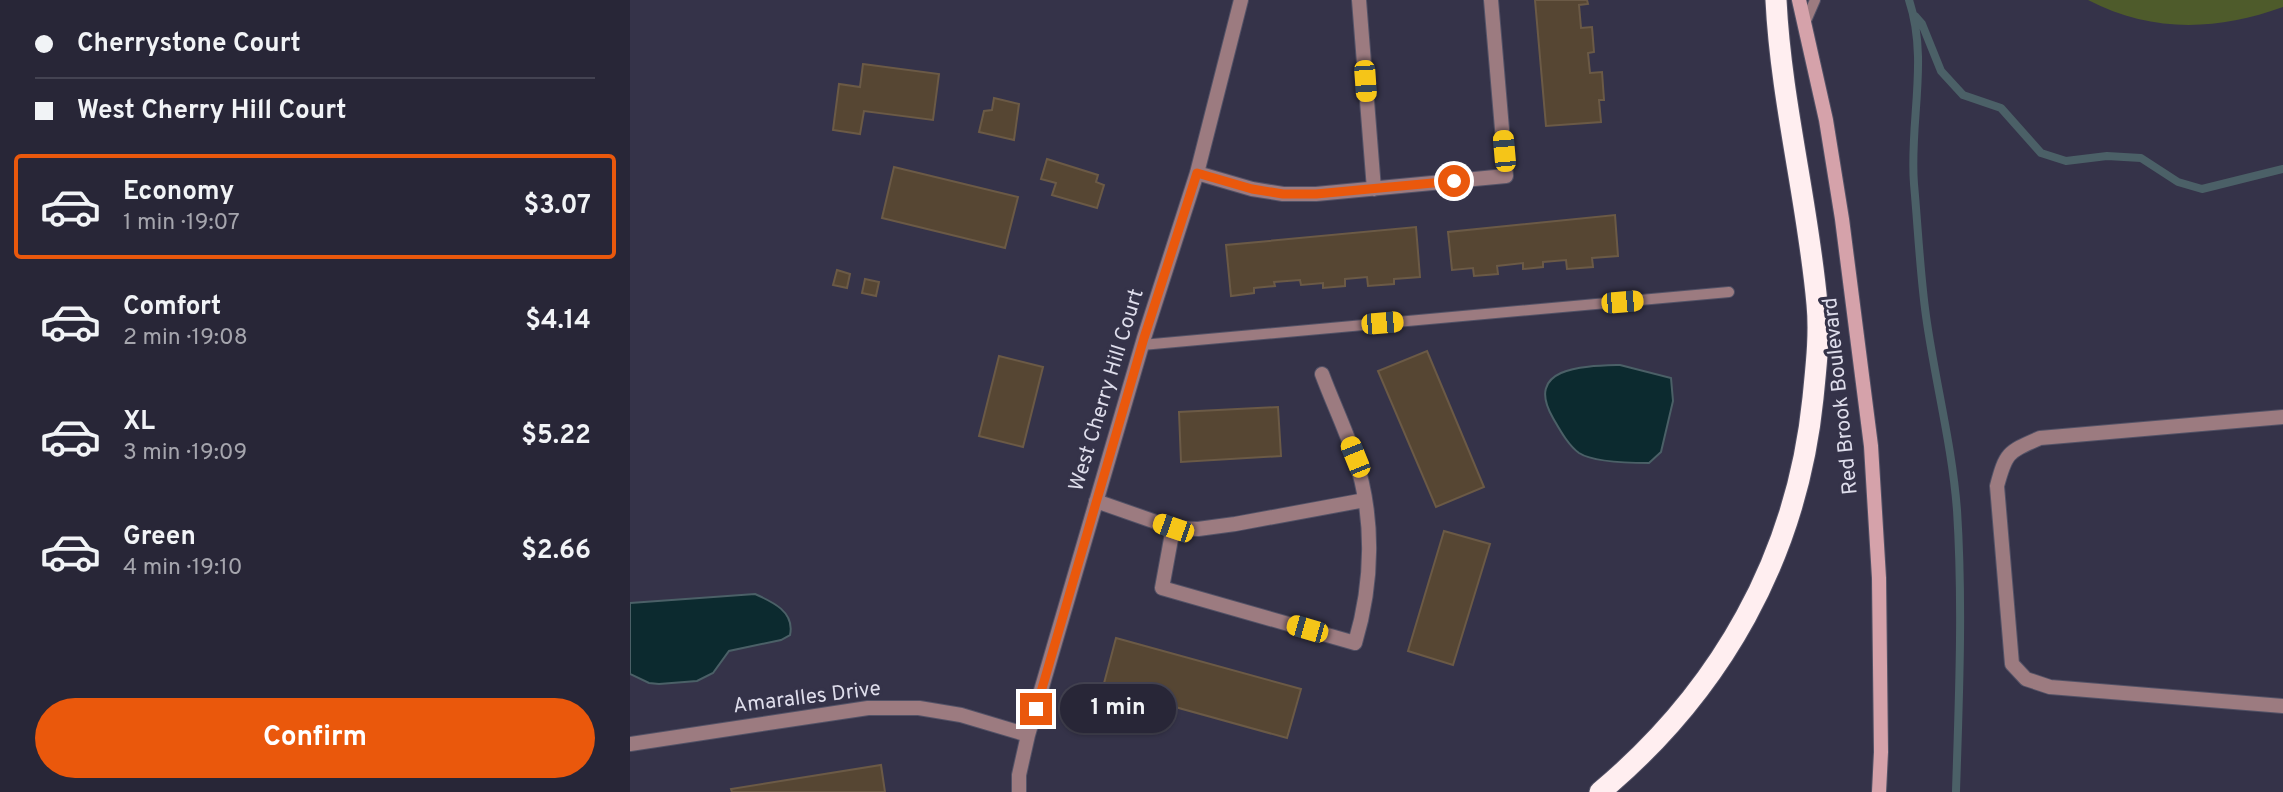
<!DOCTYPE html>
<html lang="en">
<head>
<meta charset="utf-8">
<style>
	:root { --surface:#282637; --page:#343242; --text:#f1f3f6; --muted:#a5a5ad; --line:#444352; --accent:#ea580c }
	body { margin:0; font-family:Overpass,sans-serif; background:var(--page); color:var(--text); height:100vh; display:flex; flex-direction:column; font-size:26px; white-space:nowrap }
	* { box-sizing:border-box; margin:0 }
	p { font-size:23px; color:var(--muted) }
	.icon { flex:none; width:38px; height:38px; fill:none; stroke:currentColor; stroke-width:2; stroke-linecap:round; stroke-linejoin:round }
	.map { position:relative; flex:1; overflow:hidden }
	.details { display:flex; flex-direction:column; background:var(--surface); width:630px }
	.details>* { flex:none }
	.hud { display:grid; align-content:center; height:154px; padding:0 35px; background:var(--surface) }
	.end { position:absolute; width:32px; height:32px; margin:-16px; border:9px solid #ea580c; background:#fff; box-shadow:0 0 0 4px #fff }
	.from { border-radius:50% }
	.bubble { position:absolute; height:49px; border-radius:24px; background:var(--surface); box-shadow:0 2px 5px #0004,0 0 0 2px var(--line); font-size:23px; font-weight:700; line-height:49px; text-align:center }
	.car { position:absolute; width:21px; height:42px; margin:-21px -10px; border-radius:9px; box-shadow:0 0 5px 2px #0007; background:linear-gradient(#f5c518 24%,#345 0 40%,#f5c518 0 76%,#345 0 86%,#f5c518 0) }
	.hud b { display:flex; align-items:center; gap:24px; height:66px; font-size:26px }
	.hud b+b { border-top:2px solid var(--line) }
	.hud i { width:18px; height:18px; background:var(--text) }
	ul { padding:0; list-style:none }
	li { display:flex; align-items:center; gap:21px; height:105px; margin:0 14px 10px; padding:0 21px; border:4px solid transparent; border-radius:7px }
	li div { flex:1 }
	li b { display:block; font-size:26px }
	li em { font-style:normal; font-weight:700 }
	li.current { border-color:var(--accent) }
	li>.icon { width:63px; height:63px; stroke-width:1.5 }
	.action { display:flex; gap:14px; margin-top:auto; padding:14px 35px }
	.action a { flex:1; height:80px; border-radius:42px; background:var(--accent); color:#fff; font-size:28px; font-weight:700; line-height:80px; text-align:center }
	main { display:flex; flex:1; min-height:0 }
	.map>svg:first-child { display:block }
	.green { fill:#4e5b2b }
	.water { fill:#0c2a2f; stroke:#4b6067; stroke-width:2 }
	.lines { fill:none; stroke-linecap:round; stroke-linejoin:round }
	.stream { stroke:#4b6067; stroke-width:8 }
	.building { fill:#564633; stroke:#6b5a46; stroke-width:2 }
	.service-casing { stroke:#535266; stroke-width:12 }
	.minor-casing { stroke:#535266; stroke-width:16 }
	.secondary-casing { stroke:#535266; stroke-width:16 }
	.motorway-casing { stroke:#535266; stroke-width:23 }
	.service { stroke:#9c7b80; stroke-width:10 }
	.minor { stroke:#9c7b80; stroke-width:14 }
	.secondary { stroke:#d5a2aa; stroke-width:14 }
	.motorway { stroke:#ffeef0; stroke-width:21 }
	.route { stroke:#ea580c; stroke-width:9 }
	.labels { text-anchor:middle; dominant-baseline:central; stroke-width:6; stroke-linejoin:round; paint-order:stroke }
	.street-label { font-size:21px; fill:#deddeb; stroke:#353349 }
</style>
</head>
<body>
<main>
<section class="details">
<div class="hud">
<b><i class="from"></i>Cherrystone Court</b>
<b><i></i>West Cherry Hill Court</b>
</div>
<ul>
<li class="current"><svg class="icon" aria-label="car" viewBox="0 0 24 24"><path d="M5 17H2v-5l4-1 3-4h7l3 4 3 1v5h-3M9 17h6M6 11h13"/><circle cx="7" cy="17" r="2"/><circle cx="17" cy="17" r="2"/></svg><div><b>Economy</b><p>1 min · 19:07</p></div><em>$3.07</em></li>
<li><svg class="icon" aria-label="car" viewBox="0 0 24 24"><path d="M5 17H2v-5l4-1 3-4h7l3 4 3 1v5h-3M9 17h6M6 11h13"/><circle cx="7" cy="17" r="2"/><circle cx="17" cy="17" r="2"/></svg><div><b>Comfort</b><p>2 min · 19:08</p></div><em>$4.14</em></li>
<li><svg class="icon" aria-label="car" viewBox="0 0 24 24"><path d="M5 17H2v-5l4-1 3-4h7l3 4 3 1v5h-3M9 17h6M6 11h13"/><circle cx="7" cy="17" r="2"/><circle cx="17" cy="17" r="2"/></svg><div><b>XL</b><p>3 min · 19:09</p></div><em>$5.22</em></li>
<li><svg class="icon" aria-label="car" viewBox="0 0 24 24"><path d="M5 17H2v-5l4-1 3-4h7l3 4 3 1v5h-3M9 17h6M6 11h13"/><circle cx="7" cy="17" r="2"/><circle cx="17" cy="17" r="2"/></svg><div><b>Green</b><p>4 min · 19:10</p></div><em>$2.66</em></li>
</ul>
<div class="action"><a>Confirm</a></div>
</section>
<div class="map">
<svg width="1653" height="792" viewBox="0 0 1653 792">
	<rect width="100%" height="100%" fill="#353349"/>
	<path class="green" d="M1458,0h195v7c-67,24 -131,26 -195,-7z"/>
	<path class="water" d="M990,365l51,13 2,23 -12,51 -12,11c-17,0 -56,-1 -70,-10 -11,-8 -19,-23 -26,-35 -30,-52 33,-52 67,-53z
		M125,594c18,8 40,18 35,41l-9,5 -52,11 -16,22 -16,8 -38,3 -10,-1 -19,-9v-71z"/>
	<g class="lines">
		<path class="stream" d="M1279,0c20,60 0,123 5,184 4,44 6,89 12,132 9,65 26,129 31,194 6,94 2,188 -1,281
			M1285,16l7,8 19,47 22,24 38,13 40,45 25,8 41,-5 34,2 37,24 24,7 81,-20"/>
	</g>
	<path class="building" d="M905,0h52l1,4 -9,1 2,23 11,-1 2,25 -6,1 2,20 12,-1 2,28h-5l2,22 -55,4z
		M233,64l76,10 -6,46 -69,-9 -4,23 -27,-4 6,-46 21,3z
		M364,98l25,6 -5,36 -35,-8 5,-21 8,-1z
		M417,159l51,16 -2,7 8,3 -7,23 -45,-13 4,-12 -15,-4z
		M264,167l124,30 -13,51 -123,-30z
		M985,215l3,41 -26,2 1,9 -26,2 -1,-9 -23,2v5l-20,2v-6l-26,3 1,8 -24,2 -1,-8 -21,2 -4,-38z
		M786,227l4,50 -26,2v5l-26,2 -1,-9 -22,2v7l-22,2v-5l-22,2 -1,-5 -26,2 1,4 -21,2v5l-23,3 -5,-51z
		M207,270l13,4 -3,14 -14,-3z
		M235,279l14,3 -3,14 -14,-3z
		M797,351l57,136 -48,20 -58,-136z
		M369,356l44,11 -20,80 -44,-11z
		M648,407l3,49 -100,6 -2,-50z
		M814,531l46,13 -37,121 -45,-14z
		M486,638l185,51 -14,49 -184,-51z
		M251,765l4,27h-153l-1,-3z"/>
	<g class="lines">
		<g class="service-casing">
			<path id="service" d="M1175,23l10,-23
				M512,345l587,-53"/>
		</g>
		<g class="minor-casing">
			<path id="minor" d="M729,0l15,189
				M567,173l55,16 31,5h33l190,-18 -15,-176
				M1653,417l-243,21c-32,14 -34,14 -43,48l15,178 14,15 24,8 233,19
				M466,501l77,27 25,1 37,-5 130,-24
				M543,528l-11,60 193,55c18,-60 20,-127 -1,-188 -9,-27 -22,-54 -32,-81
				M0,744l238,-36h51l42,7 67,20
				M389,792v-17l9,-40 116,-397 53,-165 44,-173"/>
		</g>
		<g class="secondary-casing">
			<path id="secondary" d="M1169,0l27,120 16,99 29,227 8,132 2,174 -2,40"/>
		</g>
		<g class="motorway-casing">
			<path id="motorway" d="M970,792c121,-101 197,-236 213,-394 3,-31 7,-63 4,-94 -9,-102 -36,-202 -41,-304"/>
		</g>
		<use href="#service" class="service"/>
		<use href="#minor" class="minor"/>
		<use href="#secondary" class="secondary"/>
		<use href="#motorway" class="motorway"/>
	</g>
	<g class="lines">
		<path class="route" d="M406,709l108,-371 53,-165 55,16 31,5h33l138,-13"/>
	</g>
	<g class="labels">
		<g class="street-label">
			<text transform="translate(477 390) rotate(-73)">West Cherry Hill Court</text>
			<text transform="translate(1211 396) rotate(-96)">Red Brook Boulevard</text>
			<text transform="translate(177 698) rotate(-7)">Amaralles Drive</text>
		</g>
	</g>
</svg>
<i class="end from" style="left:824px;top:181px"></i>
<i class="end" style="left:406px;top:709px"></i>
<div class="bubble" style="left:430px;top:684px;width:116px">1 min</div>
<i class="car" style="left:735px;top:81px;rotate:176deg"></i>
<i class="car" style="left:874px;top:151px;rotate:355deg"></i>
<i class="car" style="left:992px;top:302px;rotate:85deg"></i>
<i class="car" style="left:752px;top:323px;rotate:85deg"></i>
<i class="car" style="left:725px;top:457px;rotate:338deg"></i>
<i class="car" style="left:543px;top:528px;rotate:289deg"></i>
<i class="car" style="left:677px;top:629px;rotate:286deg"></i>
</div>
</main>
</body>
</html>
